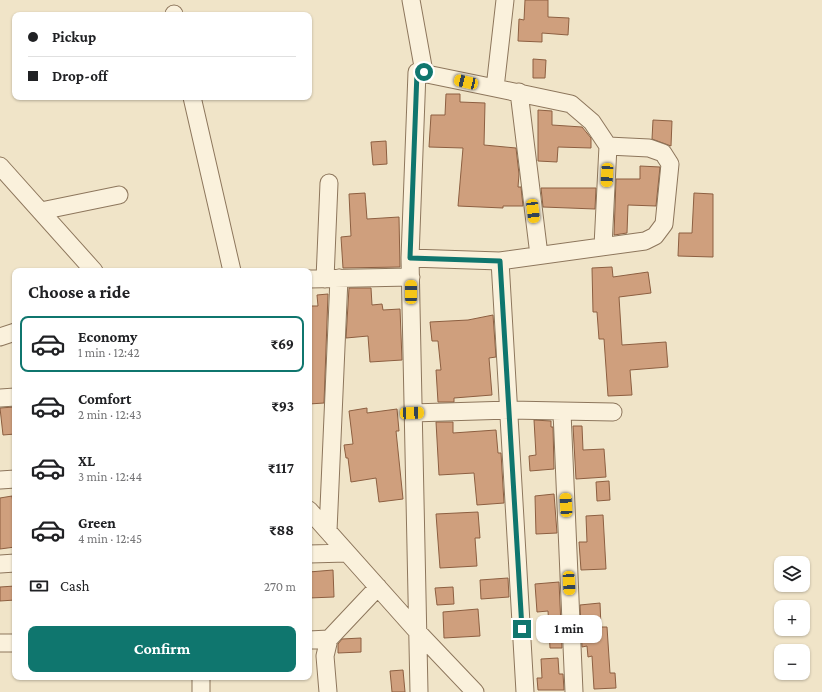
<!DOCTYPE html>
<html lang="en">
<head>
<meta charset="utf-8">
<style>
	:root { --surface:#fff; --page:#f2f2f2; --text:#202124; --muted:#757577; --line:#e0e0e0; --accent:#0f766e }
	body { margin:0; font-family:"Crimson Pro",serif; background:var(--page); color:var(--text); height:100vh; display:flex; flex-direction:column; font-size:15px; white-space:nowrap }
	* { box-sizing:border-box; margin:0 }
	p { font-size:13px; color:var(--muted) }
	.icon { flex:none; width:22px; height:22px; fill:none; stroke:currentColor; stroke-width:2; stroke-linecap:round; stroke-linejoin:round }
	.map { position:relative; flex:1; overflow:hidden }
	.sheet { position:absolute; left:12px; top:268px; width:300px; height:412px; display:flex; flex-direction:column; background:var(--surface); border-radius:8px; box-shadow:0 1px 3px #0004 }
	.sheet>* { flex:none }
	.hud { position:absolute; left:12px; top:12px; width:300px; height:88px; border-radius:8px; box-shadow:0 1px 3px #0004; display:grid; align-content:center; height:88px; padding:0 16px; background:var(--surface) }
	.fabs { position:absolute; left:774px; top:556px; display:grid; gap:8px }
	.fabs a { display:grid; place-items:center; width:36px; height:36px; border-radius:8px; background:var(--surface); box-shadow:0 1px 3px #0004; font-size:20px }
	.end { position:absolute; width:18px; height:18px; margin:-9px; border:5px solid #0f766e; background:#fff; box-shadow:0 0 0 2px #fff }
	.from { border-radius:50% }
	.bubble { position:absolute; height:28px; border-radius:8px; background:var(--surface); box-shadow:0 1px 3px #0004; font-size:13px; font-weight:700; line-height:28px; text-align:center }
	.car { position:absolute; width:12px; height:24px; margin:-12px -6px; border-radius:5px; box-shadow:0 0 3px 1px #0007; background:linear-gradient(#f5c518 24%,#345 0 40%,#f5c518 0 76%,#345 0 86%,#f5c518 0) }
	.hud b { display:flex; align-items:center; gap:14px; height:38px; font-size:15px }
	.hud b+b { border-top:1px solid var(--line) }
	.hud i { width:10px; height:10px; background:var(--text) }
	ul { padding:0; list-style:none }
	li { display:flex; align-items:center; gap:12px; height:56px; margin:0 8px 6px; padding:0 8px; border:2px solid transparent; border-radius:8px }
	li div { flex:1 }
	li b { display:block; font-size:15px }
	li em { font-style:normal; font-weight:700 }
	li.active { border-color:var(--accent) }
	li>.icon { width:36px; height:36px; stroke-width:1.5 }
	h2 { padding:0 16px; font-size:18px; line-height:48px }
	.pay { display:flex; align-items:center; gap:10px; height:44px; padding:0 16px; font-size:15px }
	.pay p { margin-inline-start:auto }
	.cta { display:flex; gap:8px; margin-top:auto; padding:8px 16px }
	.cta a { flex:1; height:46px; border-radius:8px; background:var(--accent); color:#fff; font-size:16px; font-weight:700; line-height:46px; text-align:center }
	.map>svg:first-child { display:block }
	.building { fill:#cf9f7d; stroke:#8d5f41 }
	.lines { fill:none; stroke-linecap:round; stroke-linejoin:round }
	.minor-casing { stroke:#8d765c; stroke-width:19 }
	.minor { stroke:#faf1dc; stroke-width:17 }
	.route { stroke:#0f766e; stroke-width:5 }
</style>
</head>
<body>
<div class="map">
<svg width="822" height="692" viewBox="0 0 822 692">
	<rect width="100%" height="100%" fill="#f0e4c8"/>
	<path class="building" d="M525,0h23v17l21,1 -1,17 -26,-2v9l-24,-1 1,-22 5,1z
		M533,59l13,1 -1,18h-12z
		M446,94h14v8l25,1 -1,42 32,3 3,26 -1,13h3l2,19h-20v2l-45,-2 5,-58 -34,-1 2,-32h14z
		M538,110l14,1v14l30,2 9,11v10l-33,-1 -1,15 -19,-1z
		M653,120l19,1 -1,25 -19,-7z
		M386,141l1,23 -14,1 -2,-23z
		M640,166l20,1 -4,39 -28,-1 -1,28 -13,2 2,-56h24z
		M541,188h55l-1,21 -52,-2z
		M365,193l2,26 32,-2 1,50 -57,1 -2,-31 10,-1 -2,-42z
		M694,193l19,1v63l-35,-1 1,-23h13z
		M612,267l1,10 35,-5 3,21 -32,4 3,48 44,-3 2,25 -38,3 2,25 -24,1 -4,-57h-5l-2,-27h-4l-1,-44z
		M349,288h22l1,17 10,-1 1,6 17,-1 2,51 -32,2 -2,-26 -22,2z
		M328,294l-4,109 -15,1v-98h9l-1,-11z
		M493,315l3,42 -7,1 3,37 -38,3v4h-16l-2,-32h5l-3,-29h-6l-2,-19 38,-2z
		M14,407l1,27 -12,1 -3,-27z
		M367,408v5l30,-4 2,22h-3l7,68 -24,3 -3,-24 -25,4 -3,-24h-2l-2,-13 9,-1 -4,-33z
		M534,420l17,1v6h2l1,42 -24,2 -1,-15 7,-1z
		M436,422h17v11l43,-3 2,23h3l3,50 -27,2 -3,-32 -35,2z
		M573,426h9l1,24 21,-1 2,28 -30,2z
		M609,481l1,19 -13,1 -1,-19z
		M554,494l3,39 -21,1 -1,-38z
		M12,496l3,22v29l-15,2v-51z
		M478,512l2,26h-5l2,28 -37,2 -4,-54z
		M603,515l3,54 -25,1 -2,-28h8l-1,-26z
		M333,570l1,27 -25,1v-26z
		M508,578l1,19 -28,2 -1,-19z
		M559,582l3,66h-12l-2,-37 -11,1 -2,-28z
		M15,586v14l-15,1v-14z
		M453,587l1,17 -17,1 -2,-17z
		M600,603l1,24h6l3,46h5l1,15 -22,1 -2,-33 -4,1 -1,-11 -5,1 -2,-42z
		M478,609l2,27 -36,2 -1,-26z
		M361,638v14l-23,1v-9l4,-5z
		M558,658l1,16h4l1,16h-26l-1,-12h5l-1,-19z
		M403,670l2,22h-13l-2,-21z"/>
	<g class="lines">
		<g class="minor-casing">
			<path id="minor" d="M411,0l13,72
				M174,14v1
				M519,92l20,163
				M192,97l40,174
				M0,166l94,105
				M41,211l78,-16
				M603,246l5,-100
				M410,258l90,3 145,-20 10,-5 9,-12 6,-60 -7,-11 -14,-5 -41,-2 -16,-24 -21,-18 -76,-16
				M500,261l25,431
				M309,279l102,-2
				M325,279l4,-96
				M0,337l15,-5
				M0,398l15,-1
				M562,412l12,280
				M412,413l98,-3 103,2
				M0,480l15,-1
				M309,510l107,120 59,62
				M328,531l11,-253
				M309,554l38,-1
				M0,564l15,-1
				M309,640l20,-1 49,-52
				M0,643h15
				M201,677v15
				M328,692l-3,-36 4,-17
				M419,692l-9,-434 7,-186 78,16 10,-88"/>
		</g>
		<use href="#minor" class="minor"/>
	</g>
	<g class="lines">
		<path class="route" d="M424,72h-7l-7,186 90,3 22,368"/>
	</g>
</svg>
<div class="fabs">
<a><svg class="icon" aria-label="layers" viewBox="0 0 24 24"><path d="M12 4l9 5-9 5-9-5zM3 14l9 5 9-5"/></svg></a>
<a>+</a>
<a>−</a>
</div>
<i class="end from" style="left:424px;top:72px"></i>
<i class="end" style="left:522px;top:629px"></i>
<div class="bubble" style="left:536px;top:615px;width:66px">1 min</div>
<i class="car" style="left:466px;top:82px;rotate:283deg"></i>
<i class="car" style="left:607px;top:175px;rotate:183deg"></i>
<i class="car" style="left:533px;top:211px;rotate:173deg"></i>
<i class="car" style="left:411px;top:292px;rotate:0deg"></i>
<i class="car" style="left:412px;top:413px;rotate:88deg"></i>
<i class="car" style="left:566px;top:505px;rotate:357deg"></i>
<i class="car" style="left:569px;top:583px;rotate:177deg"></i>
<div class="hud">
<b><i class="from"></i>Pickup</b>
<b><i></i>Drop-off</b>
</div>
<section class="sheet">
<h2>Choose a ride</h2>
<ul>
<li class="active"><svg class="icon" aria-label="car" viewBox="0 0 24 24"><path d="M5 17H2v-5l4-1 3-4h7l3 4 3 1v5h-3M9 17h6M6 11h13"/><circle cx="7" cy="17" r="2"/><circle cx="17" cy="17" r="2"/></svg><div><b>Economy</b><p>1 min · 12:42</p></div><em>₹69</em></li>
<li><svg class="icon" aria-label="car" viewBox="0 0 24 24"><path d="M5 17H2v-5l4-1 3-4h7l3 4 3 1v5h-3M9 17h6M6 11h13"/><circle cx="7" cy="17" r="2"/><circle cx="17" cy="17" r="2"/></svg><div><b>Comfort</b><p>2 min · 12:43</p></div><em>₹93</em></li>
<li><svg class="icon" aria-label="car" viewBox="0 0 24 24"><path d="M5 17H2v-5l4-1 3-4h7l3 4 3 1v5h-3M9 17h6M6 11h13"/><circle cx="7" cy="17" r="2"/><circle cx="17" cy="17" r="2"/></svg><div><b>XL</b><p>3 min · 12:44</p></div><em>₹117</em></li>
<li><svg class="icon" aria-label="car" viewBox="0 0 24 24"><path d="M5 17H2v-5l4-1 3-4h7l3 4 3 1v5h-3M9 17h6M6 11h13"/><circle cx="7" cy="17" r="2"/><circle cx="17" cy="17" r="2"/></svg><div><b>Green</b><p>4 min · 12:45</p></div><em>₹88</em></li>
</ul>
<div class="pay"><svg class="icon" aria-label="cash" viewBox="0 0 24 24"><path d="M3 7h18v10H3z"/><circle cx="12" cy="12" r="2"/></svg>Cash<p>270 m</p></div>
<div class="cta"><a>Confirm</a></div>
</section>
</div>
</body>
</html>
